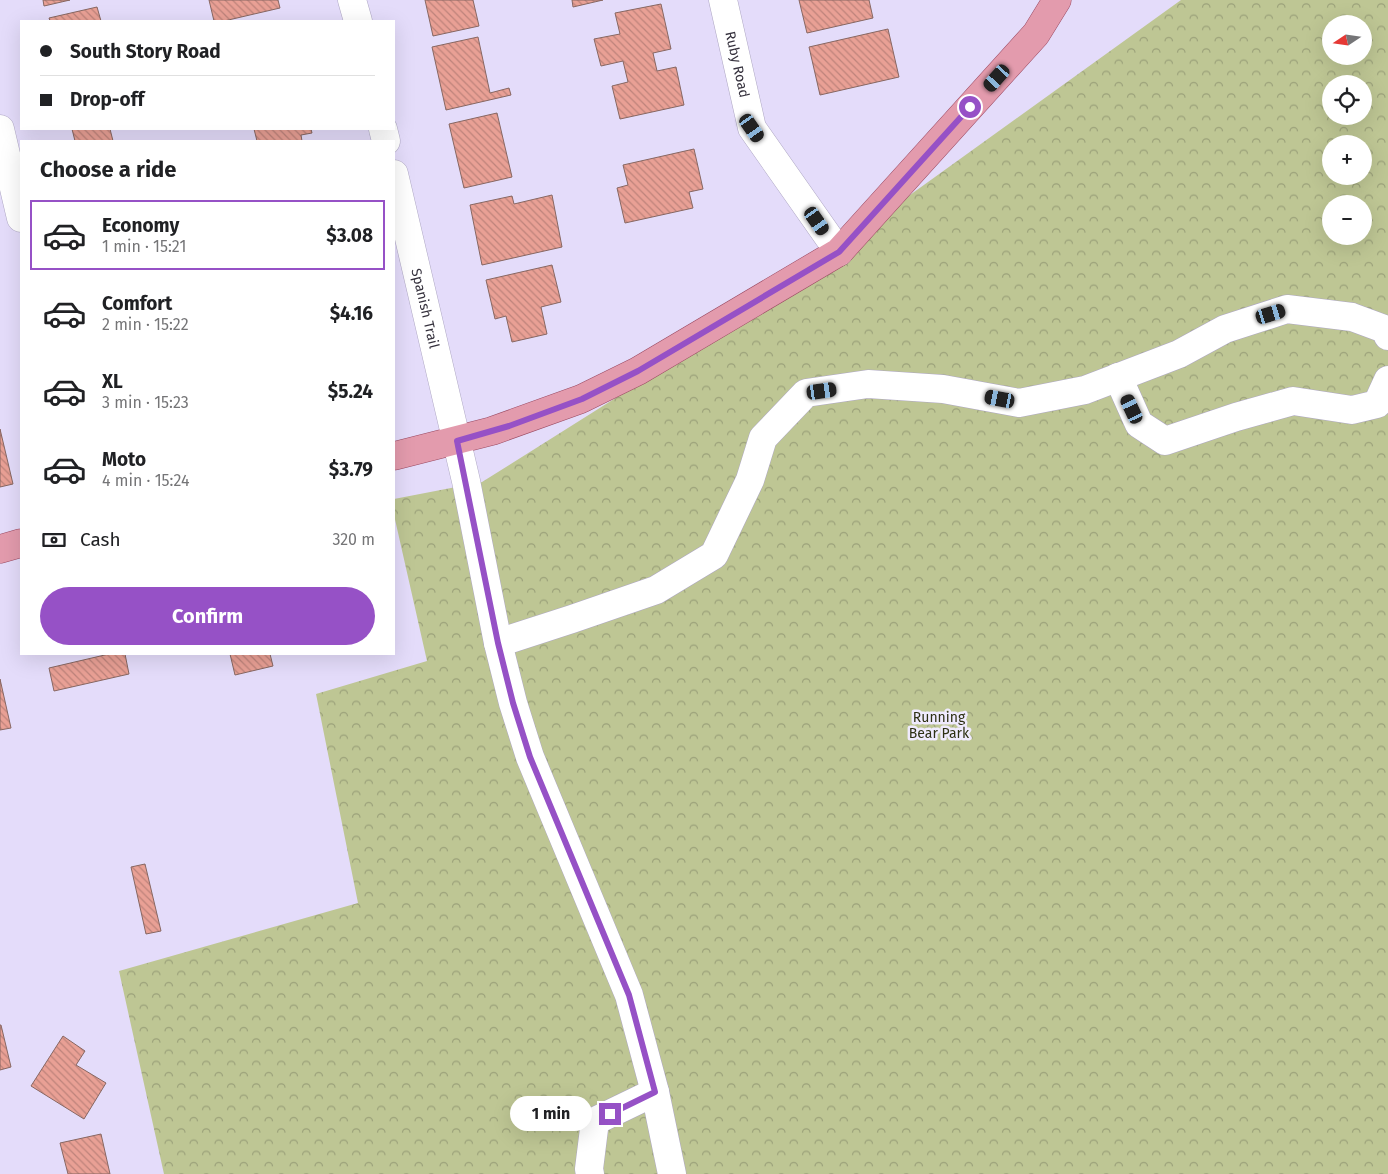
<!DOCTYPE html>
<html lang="en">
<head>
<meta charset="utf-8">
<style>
	:root { --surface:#fff; --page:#f2f2f2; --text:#202124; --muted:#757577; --line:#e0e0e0; --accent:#9651c6 }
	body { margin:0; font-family:"Fira Sans",sans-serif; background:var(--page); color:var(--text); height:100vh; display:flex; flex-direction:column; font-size:19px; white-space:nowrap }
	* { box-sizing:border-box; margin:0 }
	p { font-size:16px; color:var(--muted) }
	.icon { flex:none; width:28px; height:28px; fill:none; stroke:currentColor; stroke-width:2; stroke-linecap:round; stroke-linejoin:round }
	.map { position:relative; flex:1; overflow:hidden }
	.panel { position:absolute; left:20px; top:140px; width:375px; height:515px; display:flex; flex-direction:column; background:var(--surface); border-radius:0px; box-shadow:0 5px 20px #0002 }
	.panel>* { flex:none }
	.banner { position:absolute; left:20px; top:20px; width:375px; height:110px; border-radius:0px; box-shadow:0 5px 20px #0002; display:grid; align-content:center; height:110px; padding:0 20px; background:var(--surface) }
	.needle { width:32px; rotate:257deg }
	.fabs { position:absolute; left:1322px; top:15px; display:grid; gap:10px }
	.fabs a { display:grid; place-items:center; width:50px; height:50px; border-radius:50%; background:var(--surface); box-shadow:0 5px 20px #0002; font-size:25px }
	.end { position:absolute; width:22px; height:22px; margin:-11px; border:6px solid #9651c6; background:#fff; box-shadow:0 0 0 2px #fff }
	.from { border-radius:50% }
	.bubble { position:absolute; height:35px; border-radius:18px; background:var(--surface); box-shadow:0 5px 20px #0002; font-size:16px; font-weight:700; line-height:35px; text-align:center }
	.car { position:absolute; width:15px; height:30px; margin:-15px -8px; border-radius:6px; box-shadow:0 0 4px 1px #0007; background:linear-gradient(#222 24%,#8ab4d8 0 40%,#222 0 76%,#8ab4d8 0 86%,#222 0) }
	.banner b { display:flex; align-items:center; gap:18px; height:48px; font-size:19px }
	.banner b+b { border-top:1px solid var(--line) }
	.banner i { width:12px; height:12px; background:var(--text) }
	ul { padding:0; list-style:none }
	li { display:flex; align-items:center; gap:15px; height:70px; margin:0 10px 8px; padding:0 10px; border:2px solid transparent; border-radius:0px }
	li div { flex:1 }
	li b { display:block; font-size:19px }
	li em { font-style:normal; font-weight:700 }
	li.current { border-color:var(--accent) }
	li>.icon { width:45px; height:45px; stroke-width:1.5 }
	h2 { padding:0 20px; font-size:22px; line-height:60px }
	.pay { display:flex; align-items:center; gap:12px; height:55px; padding:0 20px; font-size:19px }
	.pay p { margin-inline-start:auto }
	.action { display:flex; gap:10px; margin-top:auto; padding:10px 20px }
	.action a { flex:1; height:58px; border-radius:30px; background:var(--accent); color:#fff; font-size:20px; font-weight:700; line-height:58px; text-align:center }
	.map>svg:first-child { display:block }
	.park { fill:url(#park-crowns); fill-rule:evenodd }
	.building { fill:url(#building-back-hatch); stroke:#876762 }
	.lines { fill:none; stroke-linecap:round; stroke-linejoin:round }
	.minor-casing { stroke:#aea7c3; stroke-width:29 }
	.major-casing { stroke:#9a4a62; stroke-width:29 }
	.minor { stroke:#fff; stroke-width:28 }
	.major { stroke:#e39bad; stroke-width:28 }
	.route { stroke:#9651c6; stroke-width:6 }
	.labels { text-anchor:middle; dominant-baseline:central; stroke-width:5; stroke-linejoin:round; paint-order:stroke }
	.street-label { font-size:14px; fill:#35313d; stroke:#f0ebfe }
	.park-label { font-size:14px; fill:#2d3013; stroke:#f0ebfe }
</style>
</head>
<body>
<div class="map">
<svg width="1388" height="1174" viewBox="0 0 1388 1174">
	<defs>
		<pattern id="park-crowns" width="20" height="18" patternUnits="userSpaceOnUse" patternTransform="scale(1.25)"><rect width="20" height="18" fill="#bec694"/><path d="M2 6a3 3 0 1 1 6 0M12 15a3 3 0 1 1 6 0" fill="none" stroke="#9ba17a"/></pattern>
		<pattern id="building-back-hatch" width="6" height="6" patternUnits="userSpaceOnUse" patternTransform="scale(1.25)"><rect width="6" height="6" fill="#e9a095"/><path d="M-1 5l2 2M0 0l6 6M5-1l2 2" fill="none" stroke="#be837b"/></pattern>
	</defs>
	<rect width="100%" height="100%" fill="#e4dcfa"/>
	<path class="park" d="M1181,0h207v1174h-1224l-45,-203 239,-68 -42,-209 111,-33 -33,-146v-16l88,-17 232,-146zM1331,24h33v32h-33zM1331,84h33v32h-33zM1331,144h33v32h-33zM1331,204h33v32h-33z"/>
	<path class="building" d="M43,0h27l-26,6z
		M209,0h69l2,8 -56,13h-10z
		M425,0h48l6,26 -46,10z
		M572,0h31l-30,7z
		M799,0h70l4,18 -66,15z
		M661,4l10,45 -18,4 4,18 19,-4 8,38 -64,14 -8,-33 16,-4 -5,-21 -22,5 -7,-27 26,-5 -5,-21z
		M97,7l4,14h-51l-1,-3z
		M888,29l11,48 -79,18 -11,-48z
		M478,37l12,56 19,-5 2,7 -65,15 -14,-63z
		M497,113l15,64 -48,11 -15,-64z
		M72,129h38l3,12h-38z
		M254,129h57l1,4 -11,2 1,6h-45z
		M694,149l9,40 -14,3 4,16 -68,15 -8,-35 11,-3 -5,-20z
		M552,195l10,52 -80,18 -12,-60 42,-9 2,8z
		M552,265l9,37 -20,5 6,27 -35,8 -6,-26 -11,3 -9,-39z
		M0,429l13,55 -13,3z
		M109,654h16l4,20 -75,17 -5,-23z
		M230,654h40l3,12 -38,9z
		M0,679l11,49 -11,2z
		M145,864l16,67 -15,3 -15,-67z
		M0,1025h1l10,42 -11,3z
		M63,1036l22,15 -9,14 30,18 -22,36 -53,-33z
		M101,1134l9,40h-42l-8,-31z"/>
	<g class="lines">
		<g class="minor-casing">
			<g id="minor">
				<path d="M352,0l6,21"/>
				<path id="s1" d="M723,0l29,128 87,124"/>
				<path d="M0,129l21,89"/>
				<path d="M383,129l3,12"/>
				<path id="s2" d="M394,174l72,307 32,162 15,60 17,54 99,238 26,97 17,82"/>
				<path d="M1118,377l21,47 26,17 71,-24 57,-16 59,9 25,-6 11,-24"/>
				<path d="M498,643l74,-24 84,-29 58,-35 36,-75 13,-42 43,-45 62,-9 75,5 76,14 66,-13 94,-36 46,-25 62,-20 65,8 35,13 1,6"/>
				<path d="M590,1174l-1,-5 6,-48 60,-29"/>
			</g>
		</g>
		<g class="major-casing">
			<path id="major" d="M394,456l98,-25 89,-32 57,-28 201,-119 197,-218 21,-34
				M0,549l21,-6"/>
		</g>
		<use href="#minor" class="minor"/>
		<use href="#major" class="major"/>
	</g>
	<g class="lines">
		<path class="route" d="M610,1114l45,-22 -26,-97 -99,-238 -17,-54 -15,-60 -41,-202 52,-15 73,-27 56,-28 201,-119 131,-145"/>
	</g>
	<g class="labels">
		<g class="street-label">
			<text stroke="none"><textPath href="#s1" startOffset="66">Ruby Road</textPath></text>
			<text stroke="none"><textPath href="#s2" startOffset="138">Spanish Trail</textPath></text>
		</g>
		<g class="park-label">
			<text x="939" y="717">Running<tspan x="939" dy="16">Bear Park</tspan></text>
		</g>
	</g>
</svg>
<div class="fabs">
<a><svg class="needle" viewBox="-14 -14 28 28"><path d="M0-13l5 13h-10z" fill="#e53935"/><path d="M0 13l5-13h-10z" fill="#757577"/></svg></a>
<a><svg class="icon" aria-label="locate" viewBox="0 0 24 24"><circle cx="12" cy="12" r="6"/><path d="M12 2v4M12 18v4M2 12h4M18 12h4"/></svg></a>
<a>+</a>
<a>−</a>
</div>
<i class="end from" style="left:970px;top:107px"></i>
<i class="end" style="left:610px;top:1114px"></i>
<div class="bubble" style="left:510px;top:1096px;width:82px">1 min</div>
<i class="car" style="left:997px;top:78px;rotate:222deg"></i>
<i class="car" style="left:752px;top:128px;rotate:145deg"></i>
<i class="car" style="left:817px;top:221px;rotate:145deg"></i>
<i class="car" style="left:1271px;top:314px;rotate:73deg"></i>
<i class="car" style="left:822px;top:391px;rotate:82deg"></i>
<i class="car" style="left:1000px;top:399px;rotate:281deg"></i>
<i class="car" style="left:1132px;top:409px;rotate:335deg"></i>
<div class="banner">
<b><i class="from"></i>South Story Road</b>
<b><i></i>Drop-off</b>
</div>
<section class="panel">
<h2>Choose a ride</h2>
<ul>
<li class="current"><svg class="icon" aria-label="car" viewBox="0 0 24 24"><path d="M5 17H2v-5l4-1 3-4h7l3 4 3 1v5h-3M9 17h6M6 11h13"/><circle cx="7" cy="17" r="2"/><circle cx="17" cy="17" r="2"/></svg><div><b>Economy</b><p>1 min · 15:21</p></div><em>$3.08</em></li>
<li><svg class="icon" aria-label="car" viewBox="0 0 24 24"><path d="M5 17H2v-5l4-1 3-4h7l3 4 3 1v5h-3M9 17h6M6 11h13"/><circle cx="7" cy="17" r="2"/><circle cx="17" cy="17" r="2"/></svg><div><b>Comfort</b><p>2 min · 15:22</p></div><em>$4.16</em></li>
<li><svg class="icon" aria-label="car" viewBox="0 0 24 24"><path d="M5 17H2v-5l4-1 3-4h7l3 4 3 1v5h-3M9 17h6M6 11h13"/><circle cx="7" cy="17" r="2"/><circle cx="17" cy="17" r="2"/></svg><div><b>XL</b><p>3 min · 15:23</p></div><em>$5.24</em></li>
<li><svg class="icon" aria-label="car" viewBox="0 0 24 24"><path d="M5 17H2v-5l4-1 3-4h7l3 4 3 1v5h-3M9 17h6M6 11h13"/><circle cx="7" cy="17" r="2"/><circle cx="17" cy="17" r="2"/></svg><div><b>Moto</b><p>4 min · 15:24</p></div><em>$3.79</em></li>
</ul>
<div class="pay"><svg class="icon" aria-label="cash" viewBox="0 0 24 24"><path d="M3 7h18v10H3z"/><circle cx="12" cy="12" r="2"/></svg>Cash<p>320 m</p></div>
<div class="action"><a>Confirm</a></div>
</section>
</div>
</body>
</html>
